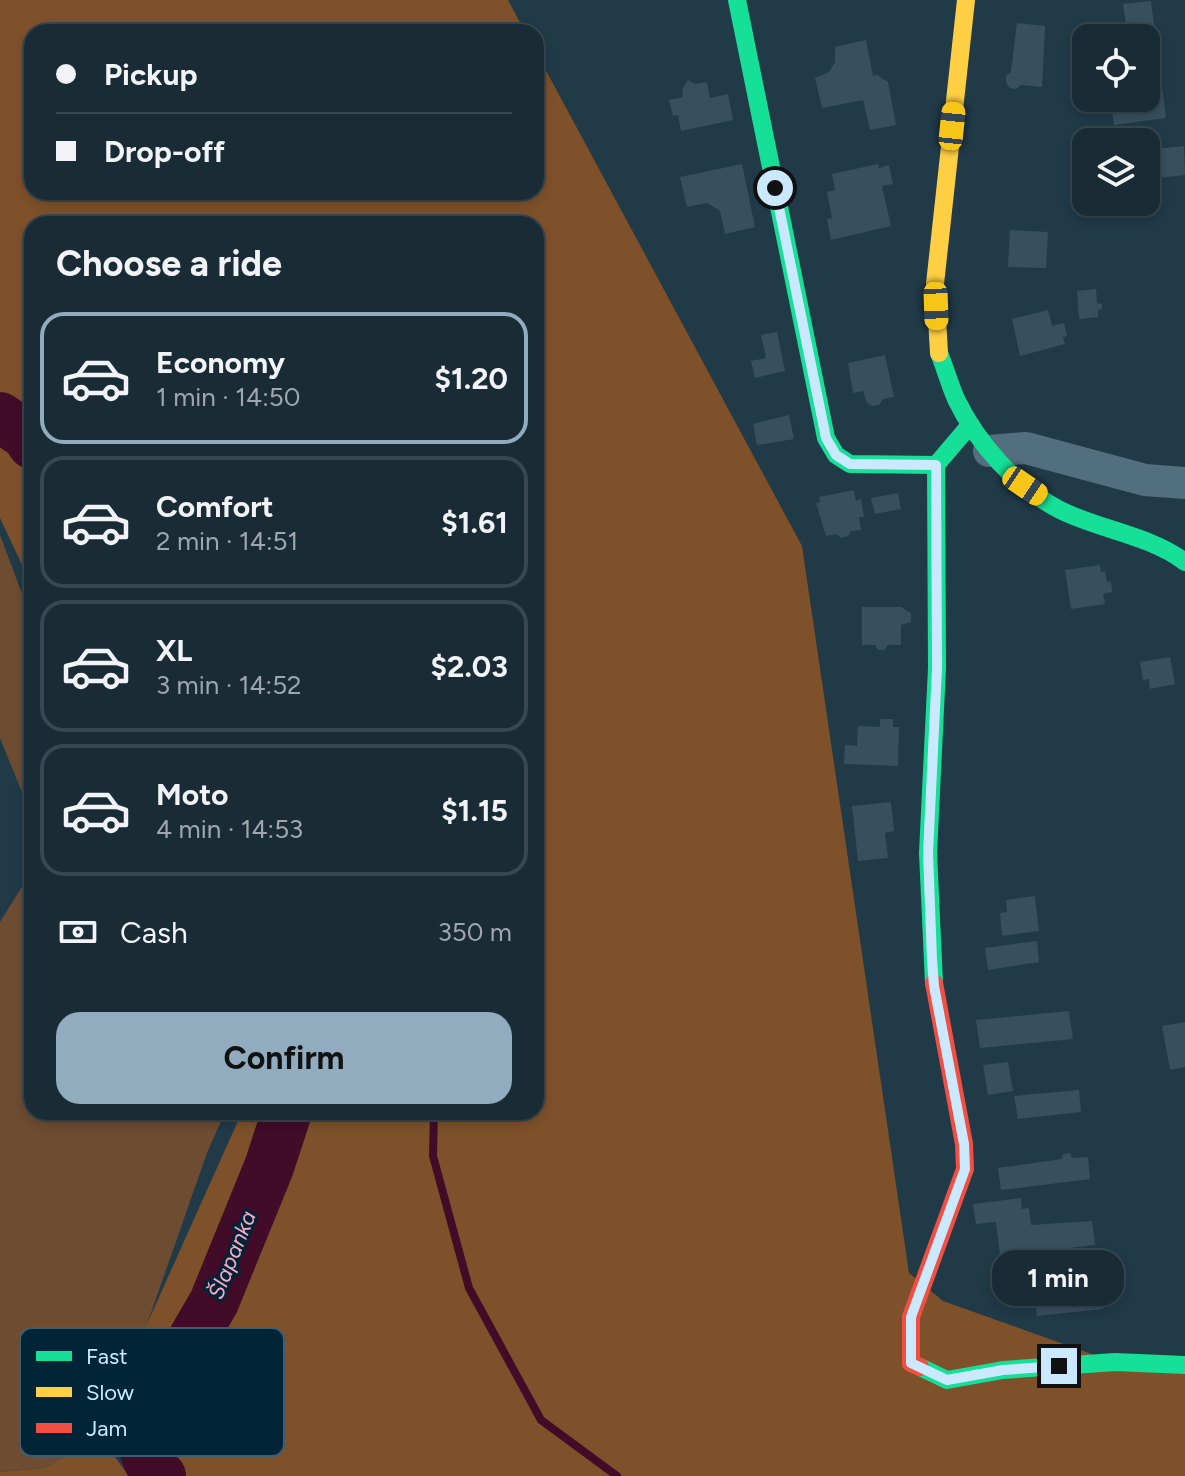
<!DOCTYPE html>
<html lang="en">
<head>
<meta charset="utf-8">
<style>
	:root { --surface:#192c36; --page:#22343e; --text:#f1f3f6; --muted:#9fa7ad; --line:#374851; --accent:#90acbe }
	body { margin:0; font-family:Figtree,sans-serif; background:var(--page); color:var(--text); height:100vh; display:flex; flex-direction:column; font-size:30px; white-space:nowrap }
	* { box-sizing:border-box; margin:0 }
	p { font-size:26px; color:var(--muted) }
	.icon { flex:none; width:44px; height:44px; fill:none; stroke:currentColor; stroke-width:2; stroke-linecap:round; stroke-linejoin:round }
	.map { position:relative; flex:1; overflow:hidden }
	.details { position:absolute; left:24px; top:216px; width:520px; height:904px; display:flex; flex-direction:column; background:var(--surface); border-radius:24px; box-shadow:0 4px 12px #0003,0 0 0 2px var(--line) }
	.details>* { flex:none }
	.banner { position:absolute; left:24px; top:24px; width:520px; height:176px; border-radius:24px; box-shadow:0 4px 12px #0003,0 0 0 2px var(--line); display:grid; align-content:center; height:176px; padding:0 32px; background:var(--surface) }
	.fabs { position:absolute; left:1072px; top:24px; display:grid; gap:16px }
	.fabs a { display:grid; place-items:center; width:88px; height:88px; border-radius:16px; background:var(--surface); box-shadow:0 4px 12px #0003,0 0 0 2px var(--line); font-size:40px }
	.end { position:absolute; width:36px; height:36px; margin:-18px; border:10px solid #cbe9fe; background:#111; box-shadow:0 0 0 4px #111 }
	.from { border-radius:50% }
	.bubble { position:absolute; height:56px; border-radius:24px; background:var(--surface); box-shadow:0 4px 12px #0003,0 0 0 2px var(--line); font-size:26px; font-weight:700; line-height:56px; text-align:center }
	.car { position:absolute; width:24px; height:48px; margin:-24px -12px; border-radius:10px; box-shadow:0 0 6px 2px #0007; background:linear-gradient(#f5c518 24%,#345 0 40%,#f5c518 0 76%,#345 0 86%,#f5c518 0) }
	.banner b { display:flex; align-items:center; gap:28px; height:76px; font-size:30px }
	.banner b+b { border-top:2px solid var(--line) }
	.banner i { width:20px; height:20px; background:var(--text) }
	ul { padding:0; list-style:none }
	li { display:flex; align-items:center; gap:24px; height:132px; margin:0 16px 12px; padding:0 16px; border:4px solid var(--line); border-radius:24px }
	li div { flex:1 }
	li b { display:block; font-size:30px }
	li em { font-style:normal; font-weight:700 }
	li.current { border-color:var(--accent) }
	li>.icon { width:72px; height:72px; stroke-width:1.5 }
	h2 { padding:0 32px; font-size:36px; line-height:96px }
	.pay { display:flex; align-items:center; gap:20px; height:88px; padding:0 32px; font-size:30px }
	.pay p { margin-inline-start:auto }
	.primary-button { display:flex; gap:16px; margin-top:auto; padding:16px 32px }
	.primary-button a { flex:1; height:92px; border-radius:24px; background:var(--accent); color:#111; font-size:32px; font-weight:700; line-height:92px; text-align:center }
	.map>svg:first-child { display:block }
	.green { fill:#6d4c32 }
	.forest { fill:#7e512b }
	.lines { fill:none; stroke-linecap:round; stroke-linejoin:round }
	.stream { stroke:#420b27; stroke-width:8 }
	.river { stroke:#420b27; stroke-width:50 }
	.building { fill:#38505d }
	.street { stroke:#526f7f; stroke-width:32 }
	.fast { stroke:#16e098; stroke-width:18 }
	.slow { stroke:#ffcf43; stroke-width:18 }
	.jam { stroke:#f24e42; stroke-width:18 }
	.route { stroke:#cbe9fe; stroke-width:10 }
	.labels { text-anchor:middle; dominant-baseline:central; stroke-width:6; stroke-linejoin:round; paint-order:stroke }
	.water-label { font-size:22px; font-style:italic; fill:#fbaac5; stroke:#012437 }
	.key { fill:#012437; stroke:#3e5f73; stroke-width:2 }
	.key-label { font-size:22px; fill:#cbe9fe }
</style>
</head>
<body>
<div class="map">
<svg width="1185" height="1476" viewBox="0 0 1185 1476">
	<rect width="100%" height="100%" fill="#213a48"/>
	<path class="green" d="M0,535l32,85v197l-32,-79z
		M32,841v271h193l-18,41 -68,194 -47,79 -15,22 -32,20 -45,4v-550l28,-45z"/>
	<path class="forest" d="M0,0h508l17,32h-493v160h504v-140l266,494 107,727 34,28 171,61 71,5v109h-1023l-54,-65 134,-299h294v-888h-504v362l-32,-68z
		M92,1426l37,50h-129v-4l45,-4 32,-20z"/>
	<g class="lines">
		<path class="stream" d="M434,1112l-1,44 36,132 72,132 76,56"/>
		<path class="river" d="M0,417l26,18 6,9
			M161,1476c-16,-11 -19,-32 -19,-50l72,-124 55,-135 18,-55"/>
	</g>
	<path class="building" d="M1151,1l15,117 -52,7 -3,-27h35v-60h-40l-1,-4 22,-3 -4,-27z
		M1017,23l28,3 -3,61 -21,-2 -5,4 -6,-1 -4,-5v-7l5,-4z
		M866,40l7,36 4,-1 11,7 8,43 -26,5 -7,-30 -41,8 -7,-30 14,-6 6,-10v-15z
		M688,80l7,4 12,-2 3,16 18,-4 5,26 -52,11 -3,-16 -5,1 -4,-16 14,-3 -1,-7z
		M1184,146l1,29 -38,4 -1,-29z
		M742,164l13,63 -30,7 -5,-23 -13,-8 -20,4 -7,-30z
		M878,164l1,4 10,-3 4,19 -11,2 9,40 -60,14 -4,-21 5,-1 -5,-26 8,-2 -3,-16z
		M1010,230l38,2 -2,36 -38,-1z
		M1096,289l1,14 5,1v5l-4,1v7l-19,2 -2,-28z
		M1048,310l4,16 12,-3 3,13 -4,1 2,7 -45,12 -8,-37z
		M777,332l8,39 -30,7 -4,-17 15,-3 -5,-23z
		M885,355l9,42 -11,2 -4,6 -7,1 -6,-4 -3,-11 -10,2 -5,-30z
		M789,415l5,24 -37,6 -4,-21z
		M854,490l2,11 5,-2 3,18h-5l2,13 -10,1 -3,5 -7,2 -5,-4 -10,2 -10,-33 4,-1 -1,-5z
		M898,493l3,16 -26,5 -4,-16z
		M1100,565l1,7 4,-1 2,11 4,-1 1,11 -9,2 2,10 -34,5 -6,-39z
		M862,607h39l10,6v9l-10,3v20h-13l-4,5h-6l-3,-5h-13z
		M1170,657l5,27 -25,5 -1,-10 -6,1 -3,-18z
		M880,719h13v8h6l-1,39 -54,-2 1,-19 12,1 1,-20 22,1z
		M891,802l3,29 -9,2 3,25 -30,3 -6,-55z
		M1035,896l4,35 -37,5 -2,-23 7,-1 -1,-12z
		M1037,941l2,21 -51,8 -3,-22z
		M1069,1011l4,28 -93,9 -4,-28z
		M1185,1022v45l-15,3 -8,-44z
		M1008,1062l5,29 -25,4 -5,-30z
		M1079,1090l2,22 -63,7 -4,-23z
		M1070,1153l2,5 16,-1 2,22 -89,11 -3,-22 64,-9 1,-5z
		M1021,1198l1,11 7,-1 2,17 61,-4 3,24 -95,11 -4,-34 -20,2 -3,-20z
		M1078,1274l1,15 22,-2 2,22 -66,7 -4,-37z"/>
	<g class="lines">
		<path class="street" d="M989,451l37,-3 119,32 40,3"/>
		<path class="fast" d="M737,0l89,438 10,17 14,9 86,1
			M939,353c6,15 11,32 17,46 21,44 61,89 104,111 40,20 89,25 125,52
			M934,983l-6,-130 9,-185 -1,-203 34,-40
			M920,1367l27,13 56,-10 112,-8 70,3"/>
		<path class="slow" d="M939,353l-4,-69 31,-284"/>
		<path class="jam" d="M920,1367l-9,-4v-46l54,-148 -1,-25 -30,-161"/>
	</g>
	<g class="lines">
		<path class="route" d="M775,188l51,250 10,17 14,9 86,1 1,203 -9,185 4,107 2,26 30,158 1,25 -54,148v46l36,17 56,-10 56,-4"/>
	</g>
	<g class="labels">
		<g class="water-label">
			<text transform="translate(232 1255) rotate(-68)">Šlapanka</text>
		</g>
	</g>
	<rect x="20" y="1328" width="264" height="128" rx="12" class="key"/>
	<rect x="36" y="1351" width="36" height="10" fill="#16e098"/>
	<rect x="36" y="1387" width="36" height="10" fill="#ffcf43"/>
	<rect x="36" y="1423" width="36" height="10" fill="#f24e42"/>
	<g class="key-label">
		<text x="86" y="1364">Fast</text>
		<text x="86" y="1400">Slow</text>
		<text x="86" y="1436">Jam</text>
	</g>
</svg>
<div class="fabs">
<a><svg class="icon" aria-label="locate" viewBox="0 0 24 24"><circle cx="12" cy="12" r="6"/><path d="M12 2v4M12 18v4M2 12h4M18 12h4"/></svg></a>
<a><svg class="icon" aria-label="layers" viewBox="0 0 24 24"><path d="M12 4l9 5-9 5-9-5zM3 14l9 5 9-5"/></svg></a>
</div>
<i class="end from" style="left:775px;top:188px"></i>
<i class="end" style="left:1059px;top:1366px"></i>
<div class="bubble" style="left:992px;top:1250px;width:132px">1 min</div>
<i class="car" style="left:952px;top:126px;rotate:6deg"></i>
<i class="car" style="left:936px;top:306px;rotate:178deg"></i>
<i class="car" style="left:1025px;top:486px;rotate:124deg"></i>
<div class="banner">
<b><i class="from"></i>Pickup</b>
<b><i></i>Drop-off</b>
</div>
<section class="details">
<h2>Choose a ride</h2>
<ul>
<li class="current"><svg class="icon" aria-label="car" viewBox="0 0 24 24"><path d="M5 17H2v-5l4-1 3-4h7l3 4 3 1v5h-3M9 17h6M6 11h13"/><circle cx="7" cy="17" r="2"/><circle cx="17" cy="17" r="2"/></svg><div><b>Economy</b><p>1 min · 14:50</p></div><em>$1.20</em></li>
<li><svg class="icon" aria-label="car" viewBox="0 0 24 24"><path d="M5 17H2v-5l4-1 3-4h7l3 4 3 1v5h-3M9 17h6M6 11h13"/><circle cx="7" cy="17" r="2"/><circle cx="17" cy="17" r="2"/></svg><div><b>Comfort</b><p>2 min · 14:51</p></div><em>$1.61</em></li>
<li><svg class="icon" aria-label="car" viewBox="0 0 24 24"><path d="M5 17H2v-5l4-1 3-4h7l3 4 3 1v5h-3M9 17h6M6 11h13"/><circle cx="7" cy="17" r="2"/><circle cx="17" cy="17" r="2"/></svg><div><b>XL</b><p>3 min · 14:52</p></div><em>$2.03</em></li>
<li><svg class="icon" aria-label="car" viewBox="0 0 24 24"><path d="M5 17H2v-5l4-1 3-4h7l3 4 3 1v5h-3M9 17h6M6 11h13"/><circle cx="7" cy="17" r="2"/><circle cx="17" cy="17" r="2"/></svg><div><b>Moto</b><p>4 min · 14:53</p></div><em>$1.15</em></li>
</ul>
<div class="pay"><svg class="icon" aria-label="cash" viewBox="0 0 24 24"><path d="M3 7h18v10H3z"/><circle cx="12" cy="12" r="2"/></svg>Cash<p>350 m</p></div>
<div class="primary-button"><a>Confirm</a></div>
</section>
</div>
</body>
</html>
